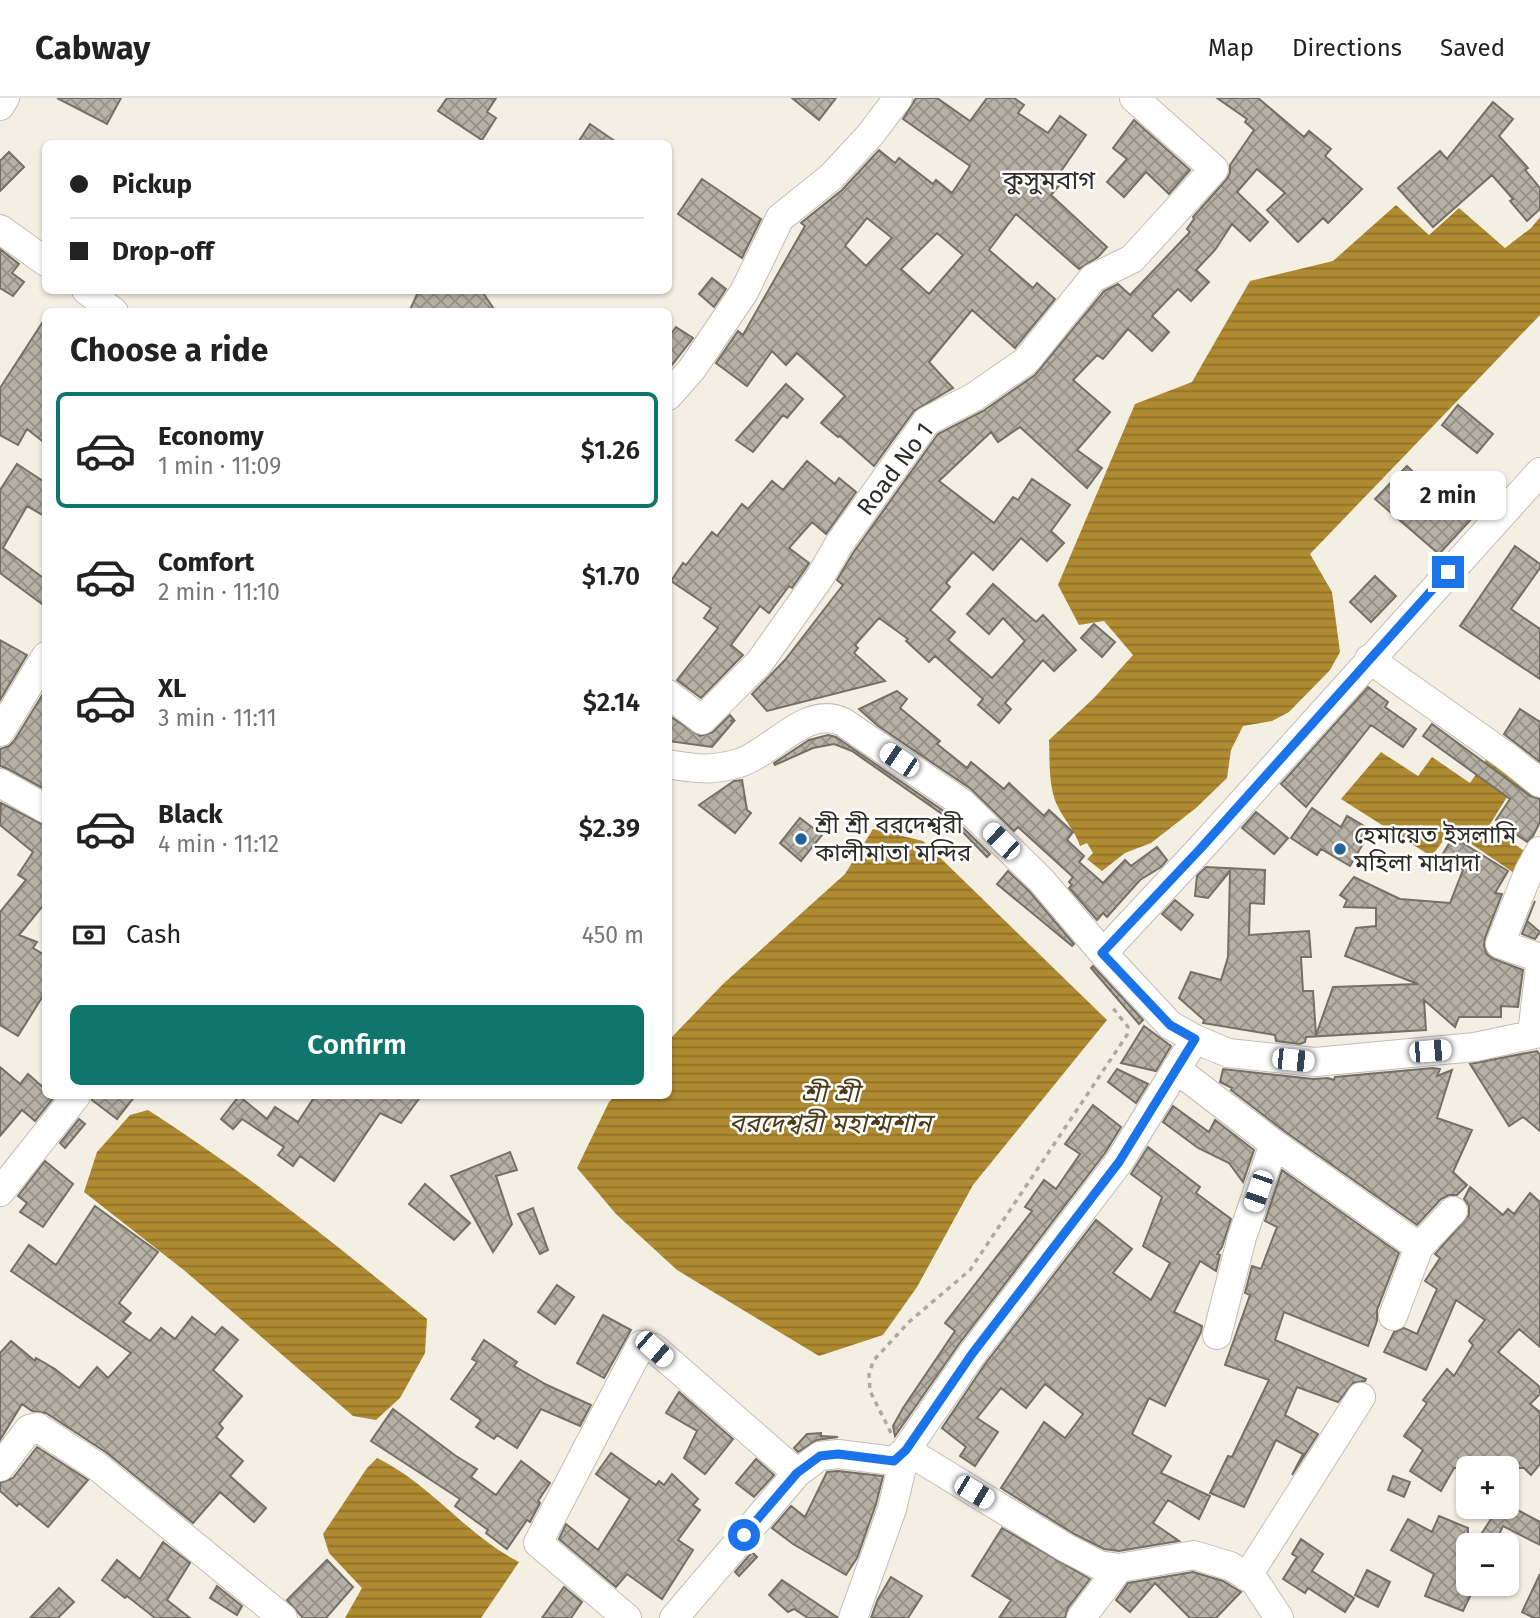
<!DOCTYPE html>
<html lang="en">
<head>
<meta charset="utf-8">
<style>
	:root { --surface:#fff; --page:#f6f6f6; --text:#222; --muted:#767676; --line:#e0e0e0; --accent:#0f766e }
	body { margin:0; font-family:"Fira Sans","Noto Sans Bengali",sans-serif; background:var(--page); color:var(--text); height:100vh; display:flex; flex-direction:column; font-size:26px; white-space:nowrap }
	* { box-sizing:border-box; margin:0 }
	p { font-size:23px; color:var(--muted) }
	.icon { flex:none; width:38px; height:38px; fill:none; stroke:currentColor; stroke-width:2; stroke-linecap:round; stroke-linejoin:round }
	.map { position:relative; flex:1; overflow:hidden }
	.side { position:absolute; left:42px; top:210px; width:630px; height:791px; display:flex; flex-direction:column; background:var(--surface); border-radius:10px; box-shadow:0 2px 5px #0004 }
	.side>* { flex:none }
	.guide { position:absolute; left:42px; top:42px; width:630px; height:154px; border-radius:10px; box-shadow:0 2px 5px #0004; display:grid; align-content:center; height:154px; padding:0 28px; background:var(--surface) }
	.tools { position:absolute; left:1456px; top:1358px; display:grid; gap:14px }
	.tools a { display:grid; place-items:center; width:63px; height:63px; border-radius:10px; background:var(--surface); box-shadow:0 2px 5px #0004; font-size:35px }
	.end { position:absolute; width:32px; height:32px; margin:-16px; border:9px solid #1a73e8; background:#fff; box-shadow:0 0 0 4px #fff }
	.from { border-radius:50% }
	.bubble { position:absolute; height:49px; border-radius:10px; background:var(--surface); box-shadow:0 2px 5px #0004; font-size:23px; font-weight:600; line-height:49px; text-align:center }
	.car { position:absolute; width:21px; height:42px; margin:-21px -10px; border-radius:9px; box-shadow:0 0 5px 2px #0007; background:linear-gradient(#fff 24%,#345 0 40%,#fff 0 76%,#345 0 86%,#fff 0) }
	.guide b { display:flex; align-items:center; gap:24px; height:66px; font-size:26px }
	.guide b+b { border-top:2px solid var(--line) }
	.guide i { width:18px; height:18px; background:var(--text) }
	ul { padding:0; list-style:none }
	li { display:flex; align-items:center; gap:21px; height:116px; margin:0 14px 10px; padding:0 14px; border:4px solid transparent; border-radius:10px }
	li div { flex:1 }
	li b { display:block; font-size:26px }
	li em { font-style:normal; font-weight:600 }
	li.selected { border-color:var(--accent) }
	li>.icon { width:63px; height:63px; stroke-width:1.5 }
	h2 { padding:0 28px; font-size:32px; line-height:84px }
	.pay { display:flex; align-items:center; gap:18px; height:77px; padding:0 28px; font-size:26px }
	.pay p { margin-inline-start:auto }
	.cta { display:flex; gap:14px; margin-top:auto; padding:14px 28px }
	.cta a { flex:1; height:80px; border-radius:10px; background:var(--accent); color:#fff; font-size:28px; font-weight:600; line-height:80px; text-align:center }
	header { display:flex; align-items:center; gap:42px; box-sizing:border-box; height:98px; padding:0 35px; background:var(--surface); border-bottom:2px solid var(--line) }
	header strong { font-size:33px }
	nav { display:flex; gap:38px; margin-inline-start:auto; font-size:24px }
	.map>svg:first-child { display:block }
	.water { fill:url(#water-rules) }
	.building { fill:url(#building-cross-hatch); stroke:#747065; stroke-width:2; fill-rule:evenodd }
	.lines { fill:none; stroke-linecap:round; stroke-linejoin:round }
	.minor-casing { stroke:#c3beb2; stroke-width:30 }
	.path { stroke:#ada9a0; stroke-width:3.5; stroke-dasharray:5 5; stroke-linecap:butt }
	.minor { stroke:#fff; stroke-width:28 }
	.route { stroke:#1a73e8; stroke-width:9 }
	.poi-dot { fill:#24639a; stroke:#fff; stroke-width:2.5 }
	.labels { text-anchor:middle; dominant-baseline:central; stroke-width:5; stroke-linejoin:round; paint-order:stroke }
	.street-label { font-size:24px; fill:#2e2c28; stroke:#fff }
	.poi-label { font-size:24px; fill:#2e2c28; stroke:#fff; text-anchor:start }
	.neighbourhood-label { font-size:26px; fill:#2e2c28; stroke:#fff }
	.water-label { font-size:26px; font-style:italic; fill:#4b3b16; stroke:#fff }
</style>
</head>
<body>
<header>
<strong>Cabway</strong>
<nav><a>Map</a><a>Directions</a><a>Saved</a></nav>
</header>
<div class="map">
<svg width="1540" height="1520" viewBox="0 0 1540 1520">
	<defs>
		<pattern id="water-rules" width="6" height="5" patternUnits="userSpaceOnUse" patternTransform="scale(1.75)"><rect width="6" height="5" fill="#af8a30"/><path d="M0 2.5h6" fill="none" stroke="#8f7129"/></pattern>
		<pattern id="building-cross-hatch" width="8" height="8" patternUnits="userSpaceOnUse" patternTransform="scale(1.75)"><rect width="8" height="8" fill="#b6b1a5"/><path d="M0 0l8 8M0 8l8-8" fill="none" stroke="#949086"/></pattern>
	</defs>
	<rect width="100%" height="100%" fill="#f4efe3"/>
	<path class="water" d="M1396,107l33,30 30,-27 46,40 26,-20 9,-11v98l-230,239 22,38 8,60 -10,18 -41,42 -17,9 -29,5 -12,24 -4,28 -31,30 -45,35 -26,10 -23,18 -15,-12 6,-6 -6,-10 -7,3c-5,-15 -15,-25 -22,-39 -10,-19 -8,-46 -9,-67l46,-43 38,-42 -29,-34 -25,4 -21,-40 77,-181 57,-22 58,-101 83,-20z
		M1381,654l37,24 14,-19 38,26 17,-25 53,38v25l-33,-24 -18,29 38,27 -10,22 -66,-45 -17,23h-8l-85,-54z
		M873,731l50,12 184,179 -134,165 -56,102 -34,48 -64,21 -142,-86 -61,-56 -39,-46 32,-66 6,-6h53l1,-56 54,-56 122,-110z
		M148,1012c98,63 189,135 279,209l-2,34 -25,45 -24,22 -23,-4 -168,-145 -101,-79 13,-40 33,-37z
		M377,1360c54,26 89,77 142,104l-38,56h-136l17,-30 -33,-35 -6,-19 44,-66z"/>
	<path class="building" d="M57,0h64l-14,26z
		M447,0h49l-9,14 9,6 -14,22 -44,-29z
		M792,0h44l-17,22z
		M916,0h21l33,23 17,-23h27l10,7 -6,8 30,20 12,-17 26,19 -29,42 5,5 -11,13 56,52 -9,10 -19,12 -63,-55 -27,36 44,38 4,-5 18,16 -40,49 -43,-38 -43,52 24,26 -39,23 -40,55 -34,-30 -2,1 -17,-14 24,-27 -48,-43 -11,12 -14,-14 -25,35 -31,-23 22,-32 5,4 62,-109 -4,-3 41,-33 37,-40 16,13 4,-5 34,26 3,-4 16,13 18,-27 -67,-47zM867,120l25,20 -26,28 -21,-20zM937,135l26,22 -34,39 -28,-25z
		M1217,0h41l46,39 5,-6 22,18 -6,7 37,33 -34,34 -5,-5 -25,24 -31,-32 18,-17 -28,-24 -20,23 31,30 -18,19 -18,-17 -17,26 -19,20 13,12 -18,19 -13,-12 -26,27 17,16 -17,19 -24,-22 -25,30 -6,-4 -24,25 37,32 -33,38 25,18 -15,20 -67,-61 -22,15 -7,-10 -52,49 55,42 19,-26 5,3 14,-21 38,26 -19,26 13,12 -17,18 -26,-23 -28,32 -20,-18 -27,31 4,4 -20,23 25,22 -7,8 44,38 33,-37 -22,-23 -14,16 -22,-20 26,-30 43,38 7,-7 33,35 -22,21 -11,-11 -38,43 6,6 -12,14 -21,-18 5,-6 -48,-43 -6,6 -23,-21 2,-2 -29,-21 -24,27 3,3 -4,5 31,28 -118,30 -15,-17 33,-34 58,-75 -6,-5 16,-27 85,-119 45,-23 52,-36 69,-84 14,-7 12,11 60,-63 -3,-3 7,-10 -1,-2 33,-37 4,-7v-8l24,-35 -9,-8 2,-3z
		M1493,4l20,17 -14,17 29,32 -3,2 15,18v21l-13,12 -17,-20 3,-2 -21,-24 -59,52 -35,-39 42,-37 7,8z
		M1134,22l56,50 -21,24 -23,-22 -22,25 -17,-15 20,-23 -14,-11z
		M590,26l29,20h-42z
		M9,54l15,15 -24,24v-30z
		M702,81l59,40 -19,39 -64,-44z
		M0,151l19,15 -7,9 12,9 -11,14 -13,-8z
		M712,180l14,11 -12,18 -15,-13z
		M419,192h62l15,22h-87z
		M46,219v127l-19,-15 -9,16 -18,-10v-47z
		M676,229l17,11 -25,32v-32z
		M786,286l17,15 -16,19 -4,-3 -30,37 -17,-12z
		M1458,307l35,29 -16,19 -35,-28z
		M807,363l28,23 4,-6 17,14 -30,42 -14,-12 -23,26 20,15 -3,5 -14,20 -3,-2 -20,27 -9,-7 -29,39 12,10 -42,43 -24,-18 41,-52 -14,-10 7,-10 -40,-27 12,-18 3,2 26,-33 5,4 25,-32 6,5 24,-28 11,9z
		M17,366l29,19v34l-19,-11 -24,42 43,32v27l-46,-34v-83z
		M1407,368l31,30 9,-9 28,28 -36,39 -64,-55z
		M1515,448l25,18v4l-29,41 29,20v50l-80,-53z
		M1375,478l21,20 -25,26 -21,-20z
		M1094,526l21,18 -13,15 -21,-19z
		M0,542l27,15 -27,45z
		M1368,589l20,15 -3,5 31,22 -13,18 -32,-22 -65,82 -25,-23z
		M46,591v101l-38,-21 -8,-3v-17l9,-3 5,-5z
		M897,593l10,8 -7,9 40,33 -3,3 30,24 4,-6 33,27 5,-6 35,33 5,-6 24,22 -6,8 17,16 -5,6 24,21 22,-23 6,6 26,-19 10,13 -6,7 -21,13 -33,37 -4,-4 -6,7 -28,-32 3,-3 -3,-3 4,-5 -55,-50 -4,4 -43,-42 -93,-63 -19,-17z
		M1520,611l20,13v40l-36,-28z
		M668,617l32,21 13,-4 17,-17 4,5 -4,1h4l-22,26 -44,-6z
		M1432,626l98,72 10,3v23l-7,14 -6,6 -31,-22 14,-21 -87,-63z
		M828,637l8,2 115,79 39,38 -3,3 -35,-36 -100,-70 -18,-7 -21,4 -38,17 -1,-2 35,-23z
		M742,682l5,30 4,3 -16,20 -36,-28 35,-24z
		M1,705l45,23v76l-27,33 18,7 -4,6 13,8v35l-28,45 -18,-11v-113l26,-32 -8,-5 15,-23 -33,-27z
		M1312,710l29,19 6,-11 24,14 -21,36 -29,-17 -4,6 -26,-17z
		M1256,714l32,26 -14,16 -32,-26z
		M800,720l22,17 -21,26 -21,-18z
		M1453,739l55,34 -13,22 7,1 -17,44 -1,8 3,8 7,5 29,11 -5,37 -17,-1v11h-42l-4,10 -31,-27 2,30 -120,7 -1,5 -5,2 -24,-3 -1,-6 -72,-12 1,-3 -25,-22 12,-26 30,8 7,-23 2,-86 -22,27 -13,-2 2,-20 9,-9 59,3 -1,34 -14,-1 -1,32 60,-4 2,26h-10l2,34h10l3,44 17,-48 85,-3 -73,-28 11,-28 20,-2v-18l-32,-1 3,-7 -7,-5 14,-18 46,22 50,4 13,-33 -22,-13z
		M1008,773l21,20 45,53 -2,2 -75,-62z
		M1175,802l18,15 -12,15 -19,-16z
		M1535,803l-8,20 13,11 -5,7 -13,-5z
		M1093,868l50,54 -4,4 -48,-56z
		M1144,928l27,20 -15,25 -35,-8z
		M1537,953l3,4v76l-17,-14 -14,9 -39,-62z
		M0,969l20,17 8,-10 18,16v6l8,1 -19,24 -13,-11 -22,26z
		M1433,970l7,1 -3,7 15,-6 -15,48 35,12 -19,42 14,13 -10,10h-8l-8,4 -24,26 -133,-94 -53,-41 1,-2 -12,-6 3,-13 90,10 15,-1 6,2 1,-3z
		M1117,971l31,15 -12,19 -28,-21z
		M92,998h43l-18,23 -25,-19z
		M239,998l28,23 8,-12 23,15 17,-26h106l-20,27 -21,-10 -46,68 -34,-25 -7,10 -15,-11 6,-8 -42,-28 -9,10 -12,-10z
		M1093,1007l28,22 -16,26 -146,191 -64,92 -2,-10 10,-18 52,-77 -10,-8 87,-112 -7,-4 19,-27 12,9 24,-35 -15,-10z
		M1173,1008l36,26 6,-12 39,30 -11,32 -14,-19 -31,-15 -35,-26z
		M79,1021l6,5 -20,24 -5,-5z
		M1148,1049l52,40 -4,6 35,26 -9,28 -5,7 3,1 -4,16 -16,-10 -26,51 28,14 -1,6 -36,74 -16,-8 -17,36 39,22 -10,17 49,23 -11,23 -31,-19 -15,23 26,18 -60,10 -15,-2 -30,-15 -73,-46 43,-66 21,16 18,-24 -38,-30 -19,24 -25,-20 -24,30 21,14 -23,34 -15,-10 6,-9 -24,-19 43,-64 111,-144 36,29 -19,24 38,27 19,-37 -27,-17 19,-49 -31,-23z
		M510,1054l7,18 -21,6 16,48 -19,28 -42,-76z
		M45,1063l28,23 -30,43 -23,-15 7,-9 -9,-7z
		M1282,1072l117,83 -22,57v11l-9,25 -84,-34 -9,28 91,39 -1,2 -12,2 -15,19 -41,-15 -12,28 33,19 -26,41 11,-21 -27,-14 -32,67 -34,-14 18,-37 4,1 37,-77 -44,-15 25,-70 -5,-2 7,-27 9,3 16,-42 -12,-6z
		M425,1086l45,39 -16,17 -45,-36z
		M1470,1089l33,28 5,-6 6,5 16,-21 10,9v145l-21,-18 -21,23 42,35v7l-10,10 10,8v52l-9,11 -7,-7h-70l-13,23 -31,-20 13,-21 -19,-14 23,-33 -4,-3 24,-31 7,7 19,-31 -4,-4 16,-21 -29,-20 -30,70 -42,-18 10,-20 10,-4 13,6 20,-45 -12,-8 15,-23 -5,-4 34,-39v-9l-5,-7z
		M95,1108l63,46 -39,51 12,10 -8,9 27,19 11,-13 14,11 17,-22 23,18 7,-8 16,13 -25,30 29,26 -23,28 4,4 -7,9 27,24 -13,15 36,32 -12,14 -34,-30 -27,31 -86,-70 -61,-40 -14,-2 -10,-7 -22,36v-87l11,-12 24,20 1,-3 19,11 24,19 18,-21 11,11 23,-25 -120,-82 18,-26 27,20z
		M533,1110l15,42 -8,4 -22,-40z
		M557,1187l17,12 -19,27 -17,-12z
		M603,1217l28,15 -27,48 -27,-15z
		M484,1242l33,22 -3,4 33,19 44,20 -11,21 -39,-17 -24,39 -20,-13 -3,4 -18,-12 5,-7 -30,-21 26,-37 -5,-3z
		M679,1294l54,47 -28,35 -21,-16 13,-27 -31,-18z
		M393,1311l63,47 21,13 -6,8 25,18 25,-34 29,22 -12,18 2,2 -10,19 -3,-2 -20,29 -21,-16 2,-3 -33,-24 5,-7 -89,-58z
		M821,1335v3l17,1 -21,3 -19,12 -4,-4 13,-14z
		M37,1349l51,33 -40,47 -29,-24 -2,3 -17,-15v-8l13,-5z
		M611,1355l45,32 3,-4 5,4 8,-11 26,25 -5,6 7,5 -22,30 15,10 -31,49 -35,-25 -11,13 -57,-48 7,-15 32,26 32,-51 -34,-25z
		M756,1361l18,16 -20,22 -18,-14z
		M838,1373l45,5 -7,28 -19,54 -11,17 -53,-31 -21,-16 19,-22 14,11 22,-45z
		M1393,1378l17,6 -6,15 -16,-7z
		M1507,1397l9,5 -4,7 28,15v23l-37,-19 -9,19h-20l25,-38h8z
		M1439,1418l29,12v56h8l-13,27 -38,-15 9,-22 -43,-24 17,-31 24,13z
		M1002,1430l88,51 -22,29 -3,10h-66l12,-18 -39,-24z
		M1301,1441l22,15 -11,17 42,27 -9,14 -37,-24 -3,5 -22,-14 14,-22 -5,-3z
		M163,1444l27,21 -23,37 23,18h-35l-28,-22 -2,2 -23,-18 15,-20 23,19z
		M752,1454l5,5 -18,19 -4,-4z
		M327,1462l26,27 -27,31h-23l-16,-18z
		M1367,1472l23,12 -12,25 -23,-12z
		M1193,1474l30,9 18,11 -25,26h-26l-35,-35 -25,29 -14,-12 12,-17z
		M1540,1476v44h-6l-12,-6z
		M891,1479l31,19 -14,22h-37l7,-19z
		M782,1482l55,37v1h-29l-14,-9 -6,3 -19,-17z
		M217,1488l25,20 -5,9 -27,-17z
		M564,1489l18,15 -11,16h-29z
		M59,1490l15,14 -16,16h-28z"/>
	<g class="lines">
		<g class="minor-casing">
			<path id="minor" d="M0,8l5,-8
				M0,131l46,33
				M86,192l28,22
				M668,298l24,-27 52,-77 36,-74 51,-41 39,-42 28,-37
				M1369,561l137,97 34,27
				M668,596l34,26 57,-57 61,-86 19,-33 88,-123 47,-24 52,-36 67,-83 39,-19 82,-90 -80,-71
				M0,634l46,-76
				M668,666c27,5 45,7 71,-1 32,-9 67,-59 104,-41l119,81 79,77 62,73 67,72 25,14 33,14 87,9 160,-15 65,-14
				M0,685l46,26
				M1540,753l-11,20 -29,73 40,14
				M1103,855l98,-105 339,-376
				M1532,936l8,-67
				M1176,971l98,75 145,103 34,-36
				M0,1094l76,-96
				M1393,1218l26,-69
				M1217,1237l25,-98 32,-93
				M0,1369l29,-38 8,-2 61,40 185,151
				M1247,1479l114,-180
				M627,1520l-89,-75 103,-198 13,3 143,125
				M674,1520l123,-145 23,-17 18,-2 56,7 12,-11 66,-96 147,-192 76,-123
				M853,1520l39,-109 14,-59 160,98 33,17 20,3 75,-13 36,11 24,14 25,38
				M1081,1520l38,-50"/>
		</g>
		<path class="path" d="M891,1335l-21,-42 -1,-16 4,-14 36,-39 61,-52 157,-235 1,-8 -16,-20"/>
		<use href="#minor" class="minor"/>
	</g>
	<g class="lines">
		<path class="route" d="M744,1437l53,-62 23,-17 18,-2 56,7 12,-11 66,-96 147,-192 76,-123 -25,-14 -68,-72 99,-105 247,-276"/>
	</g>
	<g class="poi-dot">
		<circle cx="801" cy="741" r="7"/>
		<circle cx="1340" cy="751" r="7"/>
	</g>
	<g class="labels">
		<g class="street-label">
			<text transform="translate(895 371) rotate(-53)">Road No 1</text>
		</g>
		<g class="poi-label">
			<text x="815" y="727">শ্রী শ্রী বরদেশ্বরী<tspan x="815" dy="28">কালীমাতা মন্দির</tspan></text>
			<text x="1354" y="737">হেমায়েত ইসলামি<tspan x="1354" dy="28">মহিলা মাদ্রাদা</tspan></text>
		</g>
		<g class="neighbourhood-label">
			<text x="1049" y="82">কুসুমবাগ</text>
		</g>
		<g class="water-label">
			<text x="830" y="995">শ্রী শ্রী<tspan x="830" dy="30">বরদেশ্বরী মহাশ্মশান</tspan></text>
		</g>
	</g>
</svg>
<div class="tools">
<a>+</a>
<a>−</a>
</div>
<i class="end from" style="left:744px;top:1437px"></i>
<i class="end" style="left:1448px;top:474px"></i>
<div class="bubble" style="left:1390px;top:373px;width:116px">2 min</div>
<i class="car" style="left:899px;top:662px;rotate:304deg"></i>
<i class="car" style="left:1001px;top:743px;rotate:314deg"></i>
<i class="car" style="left:1430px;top:953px;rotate:85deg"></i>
<i class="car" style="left:1293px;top:962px;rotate:96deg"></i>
<i class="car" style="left:1258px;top:1093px;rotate:199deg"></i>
<i class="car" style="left:654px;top:1251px;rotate:131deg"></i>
<i class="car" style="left:974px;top:1394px;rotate:121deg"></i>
<div class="guide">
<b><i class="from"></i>Pickup</b>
<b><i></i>Drop-off</b>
</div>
<section class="side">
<h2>Choose a ride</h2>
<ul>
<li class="selected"><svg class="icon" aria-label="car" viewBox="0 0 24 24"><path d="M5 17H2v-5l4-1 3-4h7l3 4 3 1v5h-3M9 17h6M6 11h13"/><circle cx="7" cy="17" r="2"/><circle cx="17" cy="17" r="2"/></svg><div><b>Economy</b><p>1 min · 11:09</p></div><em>$1.26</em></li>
<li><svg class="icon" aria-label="car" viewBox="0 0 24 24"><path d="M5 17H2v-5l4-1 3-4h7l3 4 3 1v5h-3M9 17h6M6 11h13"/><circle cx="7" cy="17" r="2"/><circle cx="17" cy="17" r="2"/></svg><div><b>Comfort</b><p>2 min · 11:10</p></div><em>$1.70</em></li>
<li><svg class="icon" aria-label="car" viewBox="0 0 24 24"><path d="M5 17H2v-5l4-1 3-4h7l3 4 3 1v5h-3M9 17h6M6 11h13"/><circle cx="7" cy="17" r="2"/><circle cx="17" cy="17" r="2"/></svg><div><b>XL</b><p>3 min · 11:11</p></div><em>$2.14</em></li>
<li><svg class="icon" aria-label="car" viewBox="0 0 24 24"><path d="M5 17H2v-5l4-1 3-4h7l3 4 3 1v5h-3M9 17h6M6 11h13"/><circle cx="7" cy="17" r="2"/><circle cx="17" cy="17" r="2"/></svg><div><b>Black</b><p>4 min · 11:12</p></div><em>$2.39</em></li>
</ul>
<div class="pay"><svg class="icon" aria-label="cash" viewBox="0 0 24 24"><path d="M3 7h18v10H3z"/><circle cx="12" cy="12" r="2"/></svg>Cash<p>450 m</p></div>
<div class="cta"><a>Confirm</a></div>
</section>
</div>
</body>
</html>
